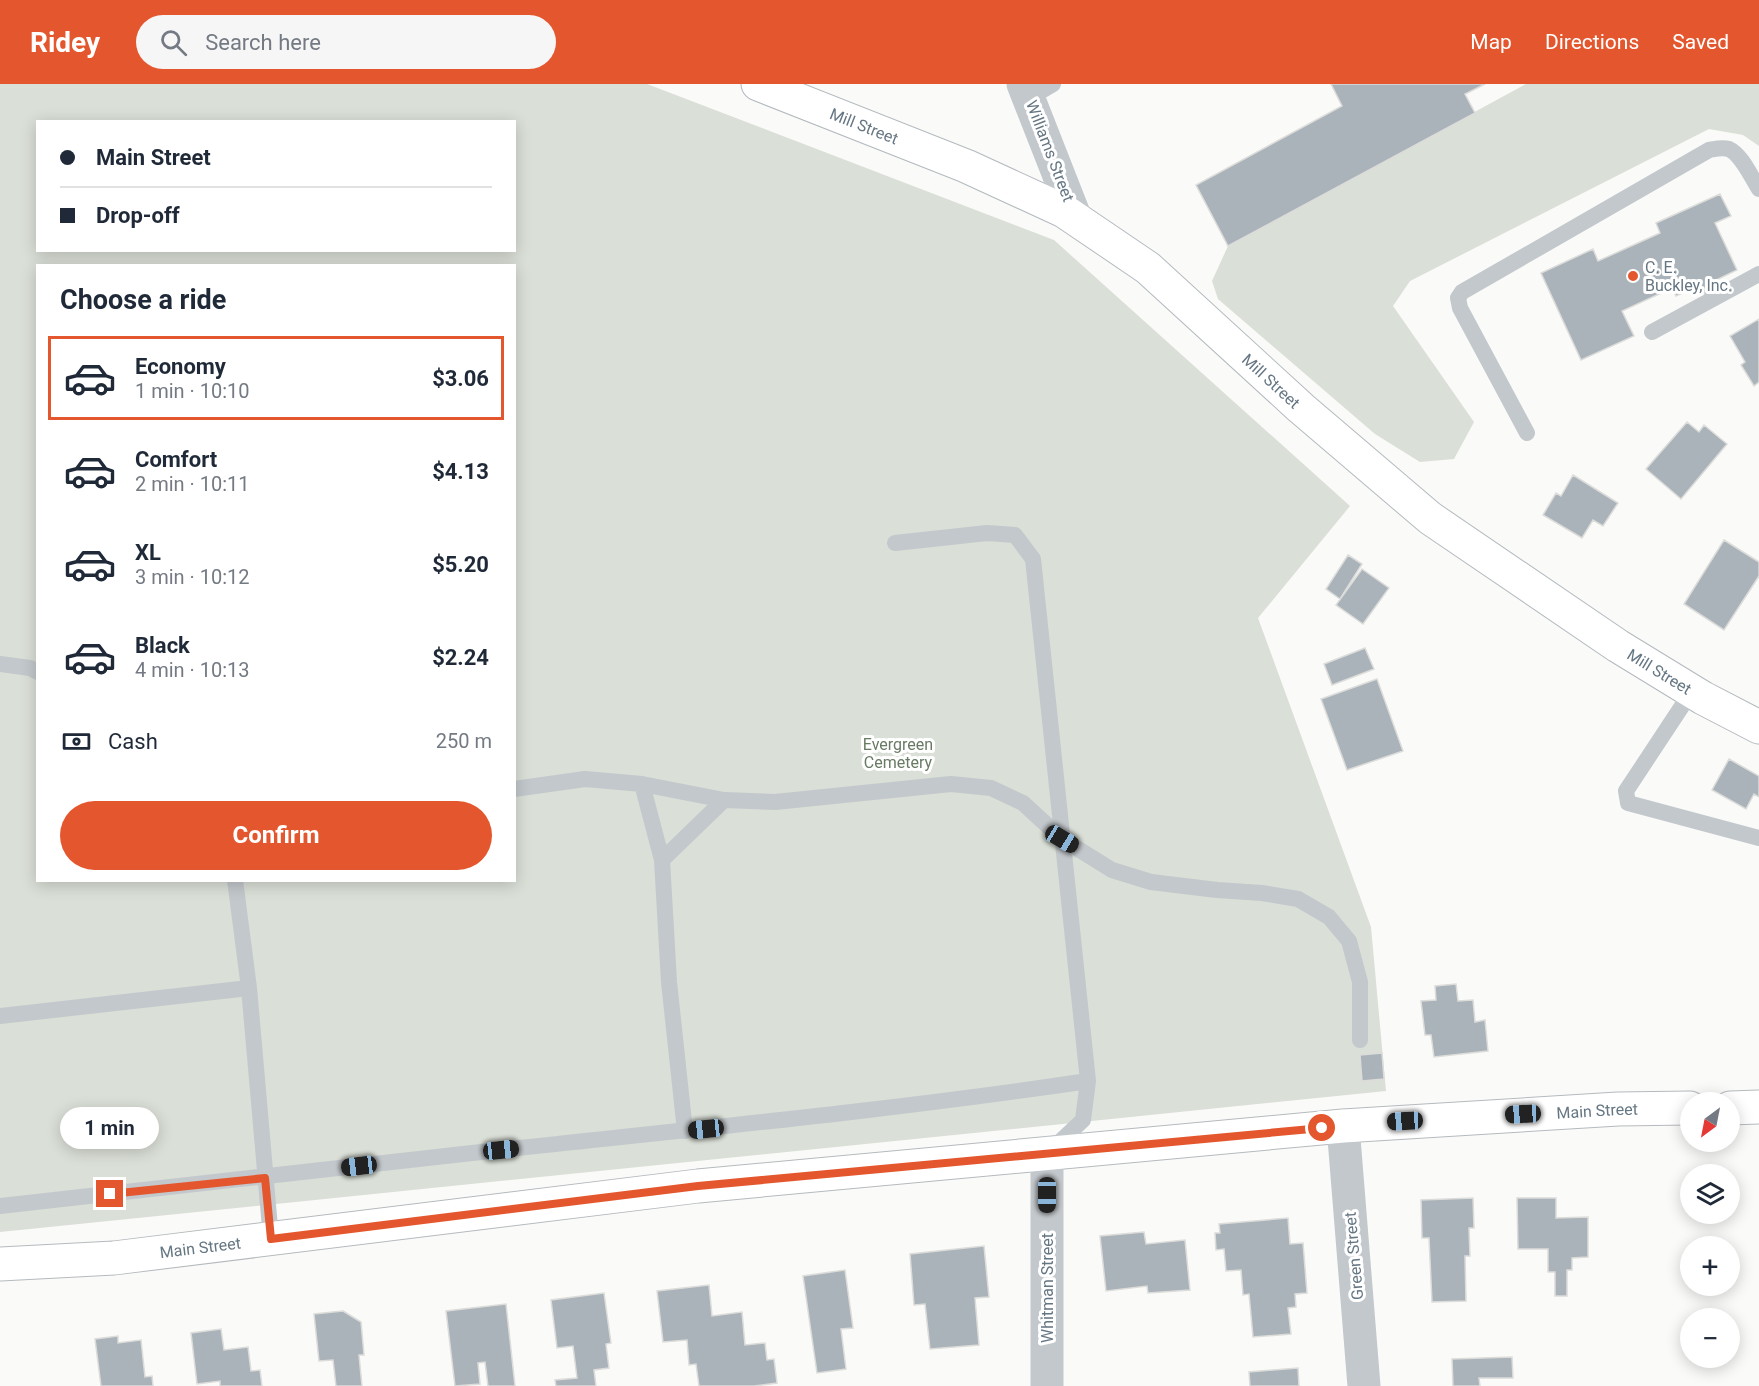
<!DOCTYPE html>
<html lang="en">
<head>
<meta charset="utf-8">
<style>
	:root { --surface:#fff; --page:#f6f6f7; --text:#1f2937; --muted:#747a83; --line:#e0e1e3; --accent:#e4572e }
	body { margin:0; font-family:Roboto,sans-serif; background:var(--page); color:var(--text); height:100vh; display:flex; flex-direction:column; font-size:22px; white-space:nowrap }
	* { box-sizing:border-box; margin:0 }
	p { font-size:20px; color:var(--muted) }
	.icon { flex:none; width:33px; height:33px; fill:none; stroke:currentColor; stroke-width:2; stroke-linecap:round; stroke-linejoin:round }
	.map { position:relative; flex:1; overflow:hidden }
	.details { position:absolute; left:36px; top:180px; width:480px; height:618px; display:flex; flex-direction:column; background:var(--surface); border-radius:0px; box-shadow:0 3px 15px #0003 }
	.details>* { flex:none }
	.banner { position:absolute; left:36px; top:36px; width:480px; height:132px; border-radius:0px; box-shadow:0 3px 15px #0003; display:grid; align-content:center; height:132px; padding:0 24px; background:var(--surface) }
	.needle { width:39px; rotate:212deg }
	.tools { position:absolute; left:1680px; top:1008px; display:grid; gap:12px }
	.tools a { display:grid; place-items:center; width:60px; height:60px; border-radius:50%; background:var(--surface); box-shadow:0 3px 15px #0003; font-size:30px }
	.end { position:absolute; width:27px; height:27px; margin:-14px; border:8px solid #e4572e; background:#fff; box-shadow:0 0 0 3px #fff }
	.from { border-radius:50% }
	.bubble { position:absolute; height:42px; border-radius:21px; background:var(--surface); box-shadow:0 3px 15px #0003; font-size:20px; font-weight:700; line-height:42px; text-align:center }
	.car { position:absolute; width:18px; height:36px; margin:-18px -9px; border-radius:8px; box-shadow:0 0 4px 2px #0007; background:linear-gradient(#222 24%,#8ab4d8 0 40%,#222 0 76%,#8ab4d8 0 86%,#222 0) }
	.banner b { display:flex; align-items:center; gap:21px; height:57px; font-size:22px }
	.banner b+b { border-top:2px solid var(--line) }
	.banner i { width:15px; height:15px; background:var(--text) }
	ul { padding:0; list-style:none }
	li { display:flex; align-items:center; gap:18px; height:84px; margin:0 12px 9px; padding:0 12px; border:3px solid transparent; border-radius:0px }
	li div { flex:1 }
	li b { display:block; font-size:22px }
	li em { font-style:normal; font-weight:700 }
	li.current { border-color:var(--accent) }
	li>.icon { width:54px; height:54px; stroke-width:1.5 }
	h2 { padding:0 24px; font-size:27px; line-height:72px }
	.pay { display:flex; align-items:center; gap:15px; height:66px; padding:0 24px; font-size:22px }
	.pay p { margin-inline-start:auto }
	.action { display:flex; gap:12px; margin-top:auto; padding:12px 24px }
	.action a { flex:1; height:69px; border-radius:36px; background:var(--accent); color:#fff; font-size:24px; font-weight:700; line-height:69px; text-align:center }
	header { display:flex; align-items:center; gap:36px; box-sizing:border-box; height:84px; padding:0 30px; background:var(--accent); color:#fff }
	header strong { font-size:28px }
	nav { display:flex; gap:33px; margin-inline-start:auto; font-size:21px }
	.search { width:420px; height:54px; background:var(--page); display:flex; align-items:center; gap:15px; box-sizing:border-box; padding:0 21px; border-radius:33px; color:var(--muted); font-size:22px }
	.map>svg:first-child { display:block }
	.green { fill:#dadfd7; fill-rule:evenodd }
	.building { fill:#aab3b9; stroke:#dcdcda; stroke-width:1.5 }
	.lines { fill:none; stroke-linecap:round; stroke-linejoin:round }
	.secondary-casing { stroke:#b3babf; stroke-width:35 }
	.primary-casing { stroke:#b5babe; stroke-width:35 }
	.service { stroke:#c3c8cc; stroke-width:16 }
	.minor { stroke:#c3c8cc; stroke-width:33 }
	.secondary { stroke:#fff; stroke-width:33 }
	.primary { stroke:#fff; stroke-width:33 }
	.route { stroke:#e4572e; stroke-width:8 }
	.poi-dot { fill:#e4572e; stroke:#fff; stroke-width:2 }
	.labels { text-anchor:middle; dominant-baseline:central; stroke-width:6; stroke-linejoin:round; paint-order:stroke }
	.street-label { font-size:16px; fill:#657683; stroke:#fff }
	.poi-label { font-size:16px; fill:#657683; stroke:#fff; text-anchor:start }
	.park-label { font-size:16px; fill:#687a64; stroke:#fff }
</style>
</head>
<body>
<header>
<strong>Ridey</strong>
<div class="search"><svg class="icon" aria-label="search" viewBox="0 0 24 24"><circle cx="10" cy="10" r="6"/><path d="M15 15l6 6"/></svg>Search here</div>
<nav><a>Map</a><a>Directions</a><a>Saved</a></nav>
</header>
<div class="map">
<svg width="1759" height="1302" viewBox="0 0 1759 1302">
	<rect width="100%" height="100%" fill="#fafaf8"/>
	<path class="green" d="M0,0h647l407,156 296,266 -92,112 113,309 15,164 -1386,141zM38,38h476v128h-476zM38,182h476v614h-476z
		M1526,0h233v62l-16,-11 -34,-6 -299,152 -17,25 81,116 -20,37 -34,3 -45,-28 -157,-135 -6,-18 16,-35z"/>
	<path class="building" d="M1331,0h154l-20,10 10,19 -247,133 -32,-61 146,-79z
		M1720,110l11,22 -16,7 22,47 -21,10 5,10 -15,7 -6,-12 -24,11 -4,-8 -50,23 12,25 -53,24 -40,-87 52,-24 5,12 62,-28 -4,-10z
		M1759,235v63l-5,4 -13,-21 4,-3 -15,-26z
		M1687,338l12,10 5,-7 23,19 -46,55 -35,-30z
		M1573,391l45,28 -15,23 -10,-6 -11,18 -39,-23 13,-22 5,3z
		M1724,456l35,22v14l-35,54 -40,-26z
		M1348,471l14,9 -22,35 -14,-10z
		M1362,485l27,19 -26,36 -27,-19z
		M1365,564l9,21 -42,16 -8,-21z
		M1377,595l26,72 -56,19 -26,-71z
		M1729,675l30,17v21l-5,-3 -8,15 -34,-19z
		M1456,900l2,17 15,-1 2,22 10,-2 3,31 -54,6 -3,-22h-6l-4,-34 15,-1 -1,-14z
		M1382,969l2,26 -22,2 -2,-26z
		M1473,1114l1,30h-5l1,28h-5l1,45 -34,1 -3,-64h-7l-1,-38z
		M1517,1114h39v20l32,-1v40l-16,1v12h-5v26h-12v-24h-7v-23h-30z
		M1288,1134l2,26 13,-1 4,50 -12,1 1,13 -8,1 3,26 -38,3 -4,-43 -6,1 -2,-25 -15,1 -2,-22 -8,1 -1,-17h5l-1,-9z
		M1144,1148l2,12 39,-4 5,50 -42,3 -1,-7 -41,5 -6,-55z
		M984,1162l5,51 -14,1 4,47 -49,4 -5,-45 -11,1 -4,-51z
		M845,1186l8,58 -12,1 5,40 -29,4 -14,-97z
		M709,1201l3,31 30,-4 3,33 20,-2 2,17 7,-1 3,24 -23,3h-55l-3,-22 -7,1 -2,-25 -24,2 -6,-51z
		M604,1209l7,50 -5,1 3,24 -15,2 2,16h-40l-1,-6 22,-2 -4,-32 -16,2 -6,-48z
		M506,1220l9,82h-27l-3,-24 -7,1 2,21 -25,2 -9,-75z
		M343,1227l18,11 3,33h-5l3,31h-26l-3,-26 -14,1 -5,-47z
		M221,1245l3,21 24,-3 3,24 9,-1 2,16h-42v-5l-23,3 -6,-51z
		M118,1252v7l23,-3 4,37 7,-1 1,10h-52l-6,-47z
		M1512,1273l1,21h-34l1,8h-27l-1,-27z
		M1298,1284l1,18h-49l-1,-14z"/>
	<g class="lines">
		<g class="secondary-casing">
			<g id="secondary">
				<path id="s1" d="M758,0l208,82 98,45 84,57 153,140 129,110 188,128 85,52 56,29"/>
			</g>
		</g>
		<g class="primary-casing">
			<g id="primary">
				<path d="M1730,1024l29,-1"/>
				<path id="s2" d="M0,1180l114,-6 584,-72 645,-60 275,-17 72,-1"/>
			</g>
		</g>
		<path class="service" d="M1029,14l24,-14
			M1652,248l107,-58
			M1527,349l-67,-125 -2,-10 4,-6 247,-142c6,-1 13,-3 20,-1 13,6 22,28 30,40
			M895,459l92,-10 28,2 18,24 55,522 -5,39 -33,31
			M0,580l30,4 8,4
			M1692,607l-66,100 2,12 131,35
			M642,700l20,76
			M514,705l71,-10 57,5 82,16 51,2 176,-18 40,4 32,15 39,36 50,31 39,12 66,8 45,3 36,6 31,18 20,24 11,41v58
			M235,796l14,108 22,251
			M0,932l249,-28
			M685,1047l-16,-149 -7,-122 62,-60
			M0,1122c161,-17 321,-37 481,-54 203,-22 406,-41 607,-71"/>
		<path class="minor" d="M1023,0l53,135
			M1343,1042l21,260
			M1047,1302v-233"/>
		<use href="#secondary" class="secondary"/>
		<use href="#primary" class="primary"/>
	</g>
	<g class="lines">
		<path class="route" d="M110,1110l155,-16 6,61 427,-53 624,-58"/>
	</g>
	<circle class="poi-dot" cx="1633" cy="192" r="6"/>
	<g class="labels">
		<g class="street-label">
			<text stroke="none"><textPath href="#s1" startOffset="114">Mill Street</textPath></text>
			<text transform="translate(1050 67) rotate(69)">Williams Street</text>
			<text stroke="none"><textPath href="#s1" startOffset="600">Mill Street</textPath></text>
			<text stroke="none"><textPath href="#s1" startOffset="1086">Mill Street</textPath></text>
			<text stroke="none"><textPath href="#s2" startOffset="1605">Main Street</textPath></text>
			<text stroke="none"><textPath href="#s2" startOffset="201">Main Street</textPath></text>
			<text transform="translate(1354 1172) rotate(-95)">Green Street</text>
			<text transform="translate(1047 1204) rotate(-90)">Whitman Street</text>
		</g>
		<g class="poi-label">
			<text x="1645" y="183">C. E.<tspan x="1645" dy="18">Buckley, Inc.</tspan></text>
		</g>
		<g class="park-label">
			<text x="898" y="660">Evergreen<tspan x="898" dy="18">Cemetery</tspan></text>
		</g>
	</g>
</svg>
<div class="tools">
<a><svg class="needle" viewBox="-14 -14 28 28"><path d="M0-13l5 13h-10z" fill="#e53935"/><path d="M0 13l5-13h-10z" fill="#747a83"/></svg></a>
<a><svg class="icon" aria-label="layers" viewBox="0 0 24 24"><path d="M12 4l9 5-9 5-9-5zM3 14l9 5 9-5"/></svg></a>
<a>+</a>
<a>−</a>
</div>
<i class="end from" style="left:1322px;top:1044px"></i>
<i class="end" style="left:110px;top:1110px"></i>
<div class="bubble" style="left:60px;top:1023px;width:99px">1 min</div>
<i class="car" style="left:1062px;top:755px;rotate:121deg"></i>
<i class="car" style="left:1523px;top:1030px;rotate:267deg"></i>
<i class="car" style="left:1405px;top:1037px;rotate:267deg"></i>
<i class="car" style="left:706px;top:1045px;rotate:264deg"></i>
<i class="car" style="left:501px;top:1066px;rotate:84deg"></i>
<i class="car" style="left:359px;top:1082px;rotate:263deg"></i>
<i class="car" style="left:1047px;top:1111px;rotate:180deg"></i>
<div class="banner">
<b><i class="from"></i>Main Street</b>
<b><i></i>Drop-off</b>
</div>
<section class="details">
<h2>Choose a ride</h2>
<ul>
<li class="current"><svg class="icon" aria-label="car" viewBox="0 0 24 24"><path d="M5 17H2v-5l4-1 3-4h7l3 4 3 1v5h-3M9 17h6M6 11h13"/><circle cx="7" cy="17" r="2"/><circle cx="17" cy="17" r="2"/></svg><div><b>Economy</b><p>1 min · 10:10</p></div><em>$3.06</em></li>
<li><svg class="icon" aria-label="car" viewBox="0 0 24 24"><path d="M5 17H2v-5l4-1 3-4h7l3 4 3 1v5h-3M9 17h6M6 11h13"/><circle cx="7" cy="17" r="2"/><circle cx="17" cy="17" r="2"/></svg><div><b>Comfort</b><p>2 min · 10:11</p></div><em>$4.13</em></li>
<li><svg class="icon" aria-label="car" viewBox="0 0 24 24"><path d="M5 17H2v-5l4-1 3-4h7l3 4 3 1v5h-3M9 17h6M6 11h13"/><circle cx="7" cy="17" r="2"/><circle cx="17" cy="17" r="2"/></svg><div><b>XL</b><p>3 min · 10:12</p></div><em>$5.20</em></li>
<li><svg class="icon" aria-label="car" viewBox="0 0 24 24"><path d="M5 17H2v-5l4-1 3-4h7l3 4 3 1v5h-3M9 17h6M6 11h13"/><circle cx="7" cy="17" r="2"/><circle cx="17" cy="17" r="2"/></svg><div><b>Black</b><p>4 min · 10:13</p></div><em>$2.24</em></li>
</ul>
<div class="pay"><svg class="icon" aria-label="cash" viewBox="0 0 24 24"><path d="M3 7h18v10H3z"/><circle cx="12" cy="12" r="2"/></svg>Cash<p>250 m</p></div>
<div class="action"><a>Confirm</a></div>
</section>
</div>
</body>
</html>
